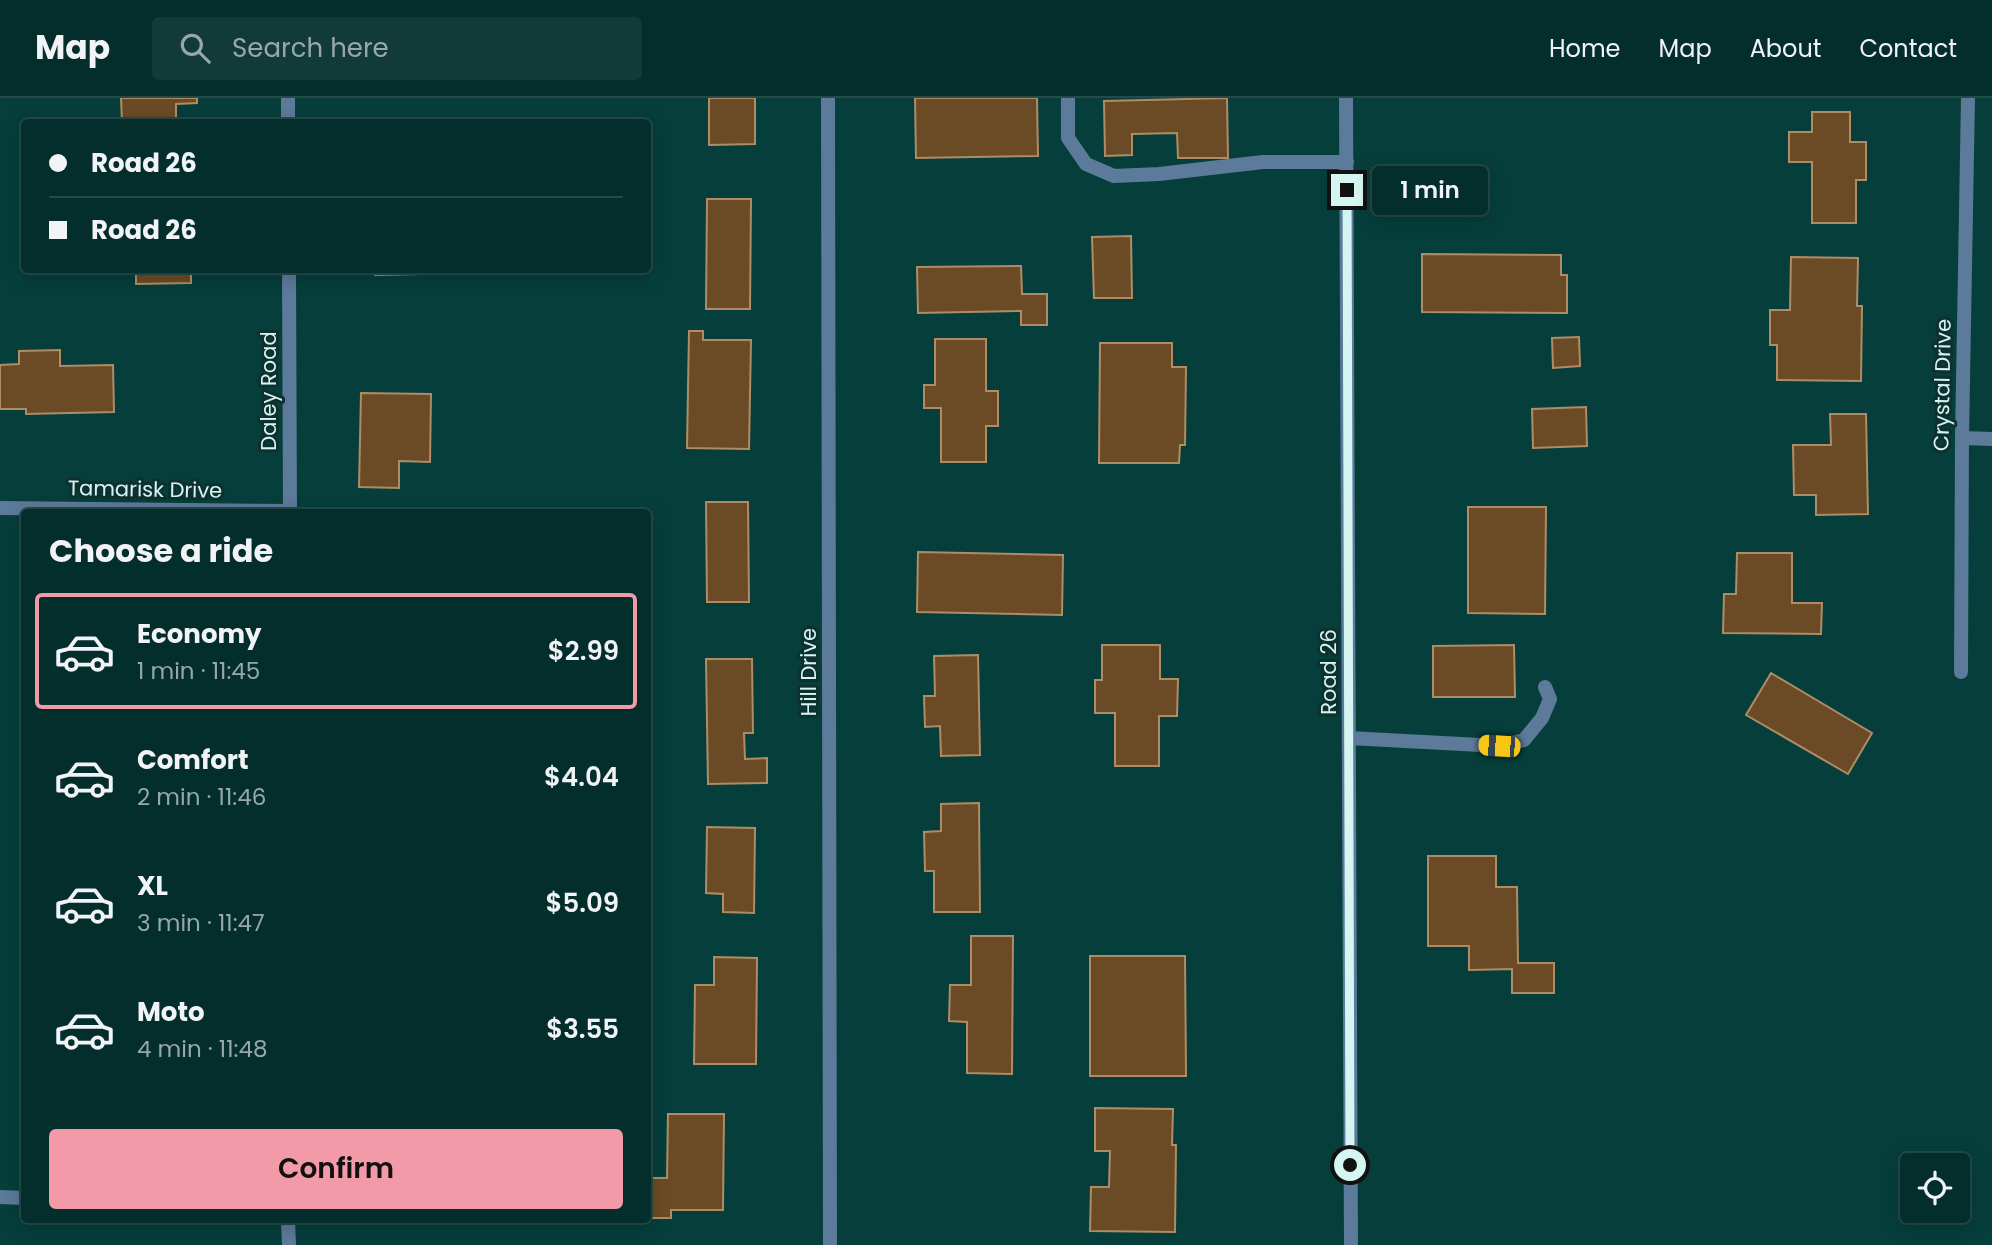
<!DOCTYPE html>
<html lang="en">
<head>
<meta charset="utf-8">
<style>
	:root { --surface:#042e2c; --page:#123a38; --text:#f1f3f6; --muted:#97a8a9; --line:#254a48; --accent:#f39aa8 }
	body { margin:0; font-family:Poppins,sans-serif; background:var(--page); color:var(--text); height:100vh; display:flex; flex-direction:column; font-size:26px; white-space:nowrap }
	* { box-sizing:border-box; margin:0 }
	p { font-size:23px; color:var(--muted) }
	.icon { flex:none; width:38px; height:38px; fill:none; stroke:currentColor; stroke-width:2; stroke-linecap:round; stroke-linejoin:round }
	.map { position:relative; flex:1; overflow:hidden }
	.sheet { position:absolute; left:21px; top:411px; width:630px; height:714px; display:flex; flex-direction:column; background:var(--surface); border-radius:7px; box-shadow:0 4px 18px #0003,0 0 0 2px var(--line) }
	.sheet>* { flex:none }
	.hud { position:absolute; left:21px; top:21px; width:630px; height:154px; border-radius:7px; box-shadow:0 4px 18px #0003,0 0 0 2px var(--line); display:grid; align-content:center; height:154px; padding:0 28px; background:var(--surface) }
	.controls { position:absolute; left:1900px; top:1055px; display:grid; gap:14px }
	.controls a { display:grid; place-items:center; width:70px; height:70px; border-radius:7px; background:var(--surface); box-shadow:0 4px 18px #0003,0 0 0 2px var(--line); font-size:35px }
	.end { position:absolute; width:32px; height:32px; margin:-16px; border:9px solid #d5f5f2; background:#111; box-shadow:0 0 0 4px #111 }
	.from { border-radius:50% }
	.bubble { position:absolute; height:49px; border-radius:7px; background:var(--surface); box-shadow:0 4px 18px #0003,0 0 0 2px var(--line); font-size:23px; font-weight:600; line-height:49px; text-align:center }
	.car { position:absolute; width:21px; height:42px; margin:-21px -10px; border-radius:9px; box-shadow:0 0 5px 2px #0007; background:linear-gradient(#f5c518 24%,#345 0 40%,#f5c518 0 76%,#345 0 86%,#f5c518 0) }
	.hud b { display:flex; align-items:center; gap:24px; height:66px; font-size:26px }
	.hud b+b { border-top:2px solid var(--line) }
	.hud i { width:18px; height:18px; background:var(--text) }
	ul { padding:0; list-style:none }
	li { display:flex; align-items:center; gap:21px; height:116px; margin:0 14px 10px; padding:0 14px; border:4px solid transparent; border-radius:7px }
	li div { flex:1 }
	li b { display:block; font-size:26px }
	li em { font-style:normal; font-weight:600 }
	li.current { border-color:var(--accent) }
	li>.icon { width:63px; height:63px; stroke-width:1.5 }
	h2 { padding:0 28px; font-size:32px; line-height:84px }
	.button { display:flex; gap:14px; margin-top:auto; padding:14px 28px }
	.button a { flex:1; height:80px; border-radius:7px; background:var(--accent); color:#111; font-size:28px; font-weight:600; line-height:80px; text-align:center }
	header { display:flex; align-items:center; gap:42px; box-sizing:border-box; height:98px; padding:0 35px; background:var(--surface); border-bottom:2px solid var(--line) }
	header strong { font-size:33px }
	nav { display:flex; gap:38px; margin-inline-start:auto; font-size:24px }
	.search { width:490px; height:63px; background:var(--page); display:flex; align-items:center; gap:18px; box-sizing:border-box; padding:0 24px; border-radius:7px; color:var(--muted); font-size:26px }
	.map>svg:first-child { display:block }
	.building { fill:#6a4b25; stroke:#af8c66; stroke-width:2 }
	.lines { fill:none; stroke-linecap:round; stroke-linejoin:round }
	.service { stroke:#5c7a99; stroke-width:14 }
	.minor { stroke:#5c7a99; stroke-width:14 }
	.tertiary { stroke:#5c7a99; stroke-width:14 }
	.route { stroke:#d5f5f2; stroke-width:9 }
	.labels { text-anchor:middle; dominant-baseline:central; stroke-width:6; stroke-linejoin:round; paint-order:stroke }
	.street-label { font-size:21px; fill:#d5f5f2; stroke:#0e312f }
</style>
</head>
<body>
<header>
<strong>Map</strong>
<div class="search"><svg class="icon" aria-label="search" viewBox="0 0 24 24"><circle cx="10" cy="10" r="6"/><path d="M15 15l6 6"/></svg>Search here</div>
<nav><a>Home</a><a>Map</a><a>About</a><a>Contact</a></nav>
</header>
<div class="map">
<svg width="1992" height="1147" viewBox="0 0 1992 1147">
	<rect width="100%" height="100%" fill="#063e3b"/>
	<path class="building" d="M121,0h76v5l-21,1v18h-54z
		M709,0h46v46l-46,1z
		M915,0h122l1,58 -122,2z
		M1227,0l1,60h-50l-1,-25 -45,1v21l-27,1 -1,-55z
		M1812,14h38v30h16v38h-10v43h-44v-61h-23v-30h23z
		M707,101h44l-1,110h-44z
		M1131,138l1,62h-38l-2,-61z
		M1422,156l139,1v20h6v38l-145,-1z
		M1791,159l67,1 -1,48h5l-1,75 -84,-1v-35h-7v-35h20z
		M1021,168l1,28h25v31h-26v-14l-103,2 -1,-46z
		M136,172h55v13l-55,1z
		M375,172h49v4l-49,1z
		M689,233h14v9h48l-2,109 -62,-1z
		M1579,239l1,29 -27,2 -1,-30z
		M935,241h51v52h12v35h-12v36h-45v-54h-17v-23h11z
		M1100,245h72v24h14l-1,78h-5l-1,18h-80z
		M60,252v16l53,-1 1,47 -88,2v-5h-26v-44l19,-1v-13z
		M361,295l70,1 -1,68 -31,-1v27l-40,-1z
		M1586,309l1,39 -54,2 -1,-39z
		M1830,316h36l2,100 -52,1v-20h-22l-1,-50h38z
		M706,404h42l1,100h-42z
		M1468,409h78l-1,107 -77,-1z
		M918,454l145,3 -1,60 -145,-3z
		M1737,455h55v50h30l-1,31 -98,-1 1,-39h12z
		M1102,547h58v34h18l-1,37h-18v50h-44v-53h-20v-33h7z
		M1514,547l1,52h-82v-51z
		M978,557l2,100 -39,1 -1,-30 -15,1 -1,-31h11l-1,-40z
		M706,561h46l1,74h-9l1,26 22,-1v25l-59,1z
		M1771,575l101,60 -24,41 -102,-59z
		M979,705l1,109h-46v-41h-9l-1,-39 17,-1v-27z
		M707,729l48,1 -1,85 -31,-1v-18l-17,-1z
		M1428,758h68v31h21l1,76h36v30h-42v-24l-43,1v-24h-41z
		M971,838h42l-1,138 -45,-1v-51l-18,-1 1,-36h21z
		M1090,858h95l1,120h-96z
		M714,859l43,1 -1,106h-62l1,-79h19z
		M1095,1010l78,1 -1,36h4l-1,87 -85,-1 1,-44h18l1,-36h-15z
		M668,1016h56l-1,96h-52v8h-23v-40h19z"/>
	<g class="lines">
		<path class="service" d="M1068,0v40l18,26 28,12 45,-2 104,-12h84
			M1349,640l150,8 25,-6 18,-22 8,-19 -5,-12"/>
		<path class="minor" d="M288,0v24
			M828,0l2,1147
			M289,172l1,243
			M1962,340l30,1
			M0,410l290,3
			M1961,574l1,-234 6,-340
			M0,1099l24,1
			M288,1122l1,25"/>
		<path class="tertiary" d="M1346,0l5,1147"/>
	</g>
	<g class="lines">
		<path class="route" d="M1347,92l3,975"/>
	</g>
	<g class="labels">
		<g class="street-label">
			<text transform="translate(1942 287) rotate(-89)">Crystal Drive</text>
			<text transform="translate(268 293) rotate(-90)">Daley Road</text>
			<text transform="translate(145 391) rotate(1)">Tamarisk Drive</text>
			<text transform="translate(808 574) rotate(-90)">Hill Drive</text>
			<text transform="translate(1328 574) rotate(-90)">Road 26</text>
		</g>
	</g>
</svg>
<div class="controls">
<a><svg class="icon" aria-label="locate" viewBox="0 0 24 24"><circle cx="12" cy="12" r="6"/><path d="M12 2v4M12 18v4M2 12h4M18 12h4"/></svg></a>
</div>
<i class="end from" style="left:1350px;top:1067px"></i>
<i class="end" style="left:1347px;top:92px"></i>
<div class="bubble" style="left:1372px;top:68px;width:116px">1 min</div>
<i class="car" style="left:1499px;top:648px;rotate:274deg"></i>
<div class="hud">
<b><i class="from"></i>Road 26</b>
<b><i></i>Road 26</b>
</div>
<section class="sheet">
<h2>Choose a ride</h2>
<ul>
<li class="current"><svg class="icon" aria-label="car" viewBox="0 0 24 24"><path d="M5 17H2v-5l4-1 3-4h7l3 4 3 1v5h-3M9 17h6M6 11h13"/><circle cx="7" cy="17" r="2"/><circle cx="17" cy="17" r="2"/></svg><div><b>Economy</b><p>1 min · 11:45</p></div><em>$2.99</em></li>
<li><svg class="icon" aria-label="car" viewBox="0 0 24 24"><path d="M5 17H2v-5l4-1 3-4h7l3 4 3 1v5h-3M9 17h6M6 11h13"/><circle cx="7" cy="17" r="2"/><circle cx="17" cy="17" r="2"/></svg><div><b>Comfort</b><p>2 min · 11:46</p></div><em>$4.04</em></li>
<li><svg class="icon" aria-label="car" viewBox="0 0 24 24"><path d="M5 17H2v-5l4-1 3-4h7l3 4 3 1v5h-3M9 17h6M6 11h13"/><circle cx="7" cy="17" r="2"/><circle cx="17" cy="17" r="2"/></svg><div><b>XL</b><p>3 min · 11:47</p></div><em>$5.09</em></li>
<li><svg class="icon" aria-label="car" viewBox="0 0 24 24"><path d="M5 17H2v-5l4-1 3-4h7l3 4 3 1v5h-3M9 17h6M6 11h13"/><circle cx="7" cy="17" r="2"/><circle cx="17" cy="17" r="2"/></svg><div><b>Moto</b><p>4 min · 11:48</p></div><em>$3.55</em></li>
</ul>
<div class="button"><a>Confirm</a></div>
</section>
</div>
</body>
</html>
